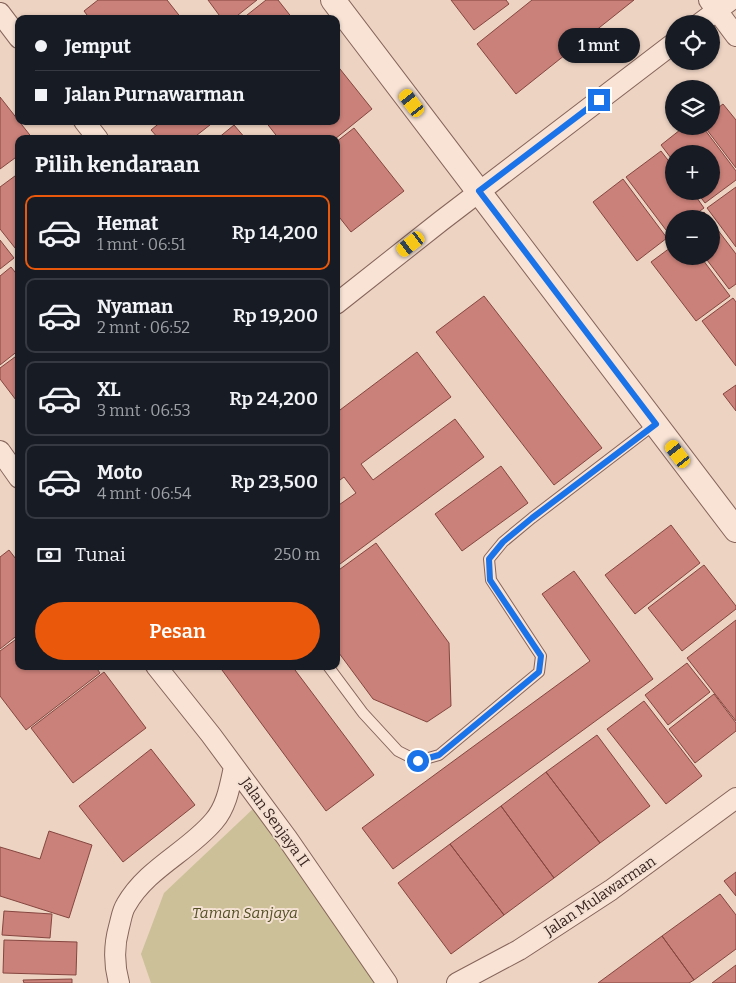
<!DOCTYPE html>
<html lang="id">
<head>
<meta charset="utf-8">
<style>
	:root { --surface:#171b24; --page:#242831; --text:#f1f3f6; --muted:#9ea1a6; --line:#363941; --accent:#ea580c }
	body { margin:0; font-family:Bitter,serif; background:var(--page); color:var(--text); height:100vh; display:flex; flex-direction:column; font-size:19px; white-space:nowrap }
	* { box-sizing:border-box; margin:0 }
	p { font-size:16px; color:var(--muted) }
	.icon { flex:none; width:28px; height:28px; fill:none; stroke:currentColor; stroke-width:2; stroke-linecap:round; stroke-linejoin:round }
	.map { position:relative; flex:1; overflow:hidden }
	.details { position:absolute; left:15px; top:135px; width:325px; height:535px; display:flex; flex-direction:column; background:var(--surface); border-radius:10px; box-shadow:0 1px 4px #0004 }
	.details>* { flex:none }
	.top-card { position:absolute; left:15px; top:15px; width:325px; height:110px; border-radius:10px; box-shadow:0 1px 4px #0004; display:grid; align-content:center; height:110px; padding:0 20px; background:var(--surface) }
	.fabs { position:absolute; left:665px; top:15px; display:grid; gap:10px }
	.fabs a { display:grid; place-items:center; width:55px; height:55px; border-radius:50%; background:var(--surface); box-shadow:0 1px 4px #0004; font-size:25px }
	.end { position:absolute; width:22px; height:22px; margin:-11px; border:6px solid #1a73e8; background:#fff; box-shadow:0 0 0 2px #fff }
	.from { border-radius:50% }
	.bubble { position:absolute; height:35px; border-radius:18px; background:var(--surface); box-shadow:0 1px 4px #0004; font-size:16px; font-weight:600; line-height:35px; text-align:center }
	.car { position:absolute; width:15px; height:30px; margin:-15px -8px; border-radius:6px; box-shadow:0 0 4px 1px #0007; background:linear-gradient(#f5c518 24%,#345 0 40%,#f5c518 0 76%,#345 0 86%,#f5c518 0) }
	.top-card b { display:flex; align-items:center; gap:18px; height:48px; font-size:19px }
	.top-card b+b { border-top:1px solid var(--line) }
	.top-card i { width:12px; height:12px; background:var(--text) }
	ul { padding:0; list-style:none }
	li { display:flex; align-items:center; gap:15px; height:75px; margin:0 10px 8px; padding:0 10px; border:2px solid var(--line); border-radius:10px }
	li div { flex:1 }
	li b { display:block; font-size:19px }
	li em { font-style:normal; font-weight:600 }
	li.on { border-color:var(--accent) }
	li>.icon { width:45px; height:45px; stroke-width:1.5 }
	h2 { padding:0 20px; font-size:22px; line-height:60px }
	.pay { display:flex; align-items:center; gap:12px; height:55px; padding:0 20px; font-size:19px }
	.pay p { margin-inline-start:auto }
	.cta { display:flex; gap:10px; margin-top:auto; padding:10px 20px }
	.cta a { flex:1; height:58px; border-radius:30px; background:var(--accent); color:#fff; font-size:20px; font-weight:600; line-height:58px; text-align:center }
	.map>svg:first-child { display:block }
	.green { fill:#cbc097 }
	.building { fill:#ca8179; stroke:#854640 }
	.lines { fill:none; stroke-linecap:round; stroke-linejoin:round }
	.service-casing { stroke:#86645a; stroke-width:12 }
	.minor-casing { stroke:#86645a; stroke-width:22 }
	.tertiary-casing { stroke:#86645a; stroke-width:26 }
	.service { stroke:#f8e3d5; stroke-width:10 }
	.minor { stroke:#f8e3d5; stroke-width:20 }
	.tertiary { stroke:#f8e3d5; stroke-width:24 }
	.route { stroke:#1a73e8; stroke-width:6 }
	.labels { text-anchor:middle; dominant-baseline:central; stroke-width:4; stroke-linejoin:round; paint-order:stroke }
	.street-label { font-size:15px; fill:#37221e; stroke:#f4e0d2 }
	.park-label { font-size:15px; font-style:italic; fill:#535025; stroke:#f4e0d2 }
</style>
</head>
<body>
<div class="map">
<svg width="736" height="983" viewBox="0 0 736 983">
	<rect width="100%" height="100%" fill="#edd3c2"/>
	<path class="green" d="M255,807l125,176h-229l-10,-29 23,-61z"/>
	<path class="building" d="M98,0h69l15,19h-92l-6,-8z
		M208,0h49l-24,19h-11z
		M266,0h12l15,19h-51z
		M451,0h55l3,4 -35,26z
		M532,0h102l-118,94 -39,-50z
		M336,64l36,45 -37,30h-56l-14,-18h71z
		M0,97l33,42h-14v16l-19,14z
		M723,104l13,16v48l-32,-42h7v-13z
		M162,121h53l-23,18h-33l-8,-9z
		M234,125l12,14h-29z
		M685,126h17l34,45v9l-31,23 -9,-12h15v-37h-37v8l-13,-17z
		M354,128l50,63 -53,41 -15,-19v-71z
		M661,151l13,17v23h18l12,17 -15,11h-15v12l-5,3 -43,-57z
		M19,173v80l-19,-24v-42z
		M623,179l44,59 -30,23 -44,-59z
		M736,187v60l-29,-39z
		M704,212l5,7h-13z
		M711,221l25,33v30l-7,5 -25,-33h7z
		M0,240l14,18 -14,11z
		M674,245v11h26l30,40 -34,25 -45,-59z
		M11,267l8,10v73l-19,15v-89z
		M484,296l118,152 -48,37 -118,-153z
		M733,298l3,4v64l-34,-45z
		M417,352l34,45 -90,67 12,16 82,-61 29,38 -148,110v-60l20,-14 -12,-16 -8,6v-70z
		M19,354v50l-19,-25v-11z
		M736,385v26l-13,-17z
		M501,466l27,37 -66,48 -27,-37z
		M671,525l29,38 -65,51 -30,-39z
		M376,543l73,100 2,63 -24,16 -54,-23 -37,-50v-77z
		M9,550l10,13v71l-19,15v-92z
		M704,565l32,41v3l-54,42 -34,-43z
		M574,571l79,108 -260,190 -31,-41 228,-167 -48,-67z
		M736,620v101l-49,-63z
		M19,637v29h76l5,7 -74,57 -26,-34v-45z
		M687,663l23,29 -42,33 -23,-30z
		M219,666h73l82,109 -48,36z
		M104,672l42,56 -73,55 -42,-55z
		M714,694l22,29v8l-41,32 -26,-34z
		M644,701l58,75 -36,28 -59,-75z
		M597,735l53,71 -50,37 -54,-71z
		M151,749l44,56 -72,57 -44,-56z
		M546,772l54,71 -46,35 -53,-72z
		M501,806l53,72 -50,37 -54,-71z
		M49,831l43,14 -23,73 -69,-22v-49l40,12z
		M450,844l54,71 -53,39 -53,-71z
		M736,872v24l-12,-15z
		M720,894l16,21v34l-42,31 -32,-44z
		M4,911l48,3 -2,24 -48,-3z
		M662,936l32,44 -5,3h-91z
		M4,940l73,2 -1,33 -73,-2z
		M736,965v18h-24z
		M72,979v4h-48l-1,-3z"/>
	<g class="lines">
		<g class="service-casing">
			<path id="service" d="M328,666l35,47 35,38 20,10 21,-6 100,-83 2,-16 -50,-76 -2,-21 14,-17 29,-24 123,-94"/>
		</g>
		<g class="minor-casing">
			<path id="minor" d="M709,0l27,36
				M0,13l19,25
				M699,24l32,-24
				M84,121l14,18
				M336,304l105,-83 233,-178
				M0,451l19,27
				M156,666l55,69 76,103 100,145
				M119,983c-5,-18 -5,-38 0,-56 2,-7 3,-16 7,-22 21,-37 62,-53 88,-84 13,-15 16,-36 20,-54
				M457,983l62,-33 92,-60 125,-92"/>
		</g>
		<g class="tertiary-casing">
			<path id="tertiary" d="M333,0l403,530"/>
		</g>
		<use href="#service" class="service"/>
		<use href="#minor" class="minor"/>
		<use href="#tertiary" class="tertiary"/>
	</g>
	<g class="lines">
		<path class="route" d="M418,761l21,-6 100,-83 2,-16 -51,-76 -1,-21 14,-17 29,-24 124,-94 -177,-233 120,-91"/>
	</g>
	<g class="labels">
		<g class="street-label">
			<text transform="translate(275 822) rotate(54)">Jalan Senjaya II</text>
			<text transform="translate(600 896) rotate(-34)">Jalan Mulawarman</text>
		</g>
		<g class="park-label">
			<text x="245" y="913">Taman Sanjaya</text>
		</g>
	</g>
</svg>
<div class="fabs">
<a><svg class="icon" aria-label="locate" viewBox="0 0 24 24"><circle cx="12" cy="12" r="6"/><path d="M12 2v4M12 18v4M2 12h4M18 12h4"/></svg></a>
<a><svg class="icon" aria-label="layers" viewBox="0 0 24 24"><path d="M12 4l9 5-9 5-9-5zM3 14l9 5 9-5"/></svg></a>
<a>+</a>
<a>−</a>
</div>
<i class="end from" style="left:418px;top:761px"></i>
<i class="end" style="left:599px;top:100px"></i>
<div class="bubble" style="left:558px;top:28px;width:82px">1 mnt</div>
<i class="car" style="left:412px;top:103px;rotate:323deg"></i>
<i class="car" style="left:411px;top:244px;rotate:232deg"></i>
<i class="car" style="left:678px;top:454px;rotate:323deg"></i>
<div class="top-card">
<b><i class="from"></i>Jemput</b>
<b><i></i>Jalan Purnawarman</b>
</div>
<section class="details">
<h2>Pilih kendaraan</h2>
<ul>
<li class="on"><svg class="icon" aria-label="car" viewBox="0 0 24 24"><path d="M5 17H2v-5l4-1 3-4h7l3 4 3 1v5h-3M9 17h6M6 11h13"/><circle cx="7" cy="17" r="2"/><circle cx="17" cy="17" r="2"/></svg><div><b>Hemat</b><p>1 mnt · 06:51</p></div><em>Rp 14,200</em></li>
<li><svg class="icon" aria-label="car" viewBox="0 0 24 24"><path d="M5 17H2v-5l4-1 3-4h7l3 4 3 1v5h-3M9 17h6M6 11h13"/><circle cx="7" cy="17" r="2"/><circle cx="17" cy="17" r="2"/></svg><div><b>Nyaman</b><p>2 mnt · 06:52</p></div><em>Rp 19,200</em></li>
<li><svg class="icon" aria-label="car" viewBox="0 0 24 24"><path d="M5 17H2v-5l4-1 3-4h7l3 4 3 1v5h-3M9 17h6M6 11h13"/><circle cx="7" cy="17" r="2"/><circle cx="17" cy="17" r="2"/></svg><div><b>XL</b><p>3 mnt · 06:53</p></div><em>Rp 24,200</em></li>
<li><svg class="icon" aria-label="car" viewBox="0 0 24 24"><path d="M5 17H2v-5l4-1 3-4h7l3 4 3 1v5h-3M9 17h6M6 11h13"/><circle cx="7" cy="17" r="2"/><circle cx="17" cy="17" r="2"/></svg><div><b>Moto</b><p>4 mnt · 06:54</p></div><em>Rp 23,500</em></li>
</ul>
<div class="pay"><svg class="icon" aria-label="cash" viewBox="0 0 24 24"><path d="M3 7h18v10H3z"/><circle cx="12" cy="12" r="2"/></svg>Tunai<p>250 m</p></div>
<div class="cta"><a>Pesan</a></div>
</section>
</div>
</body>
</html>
